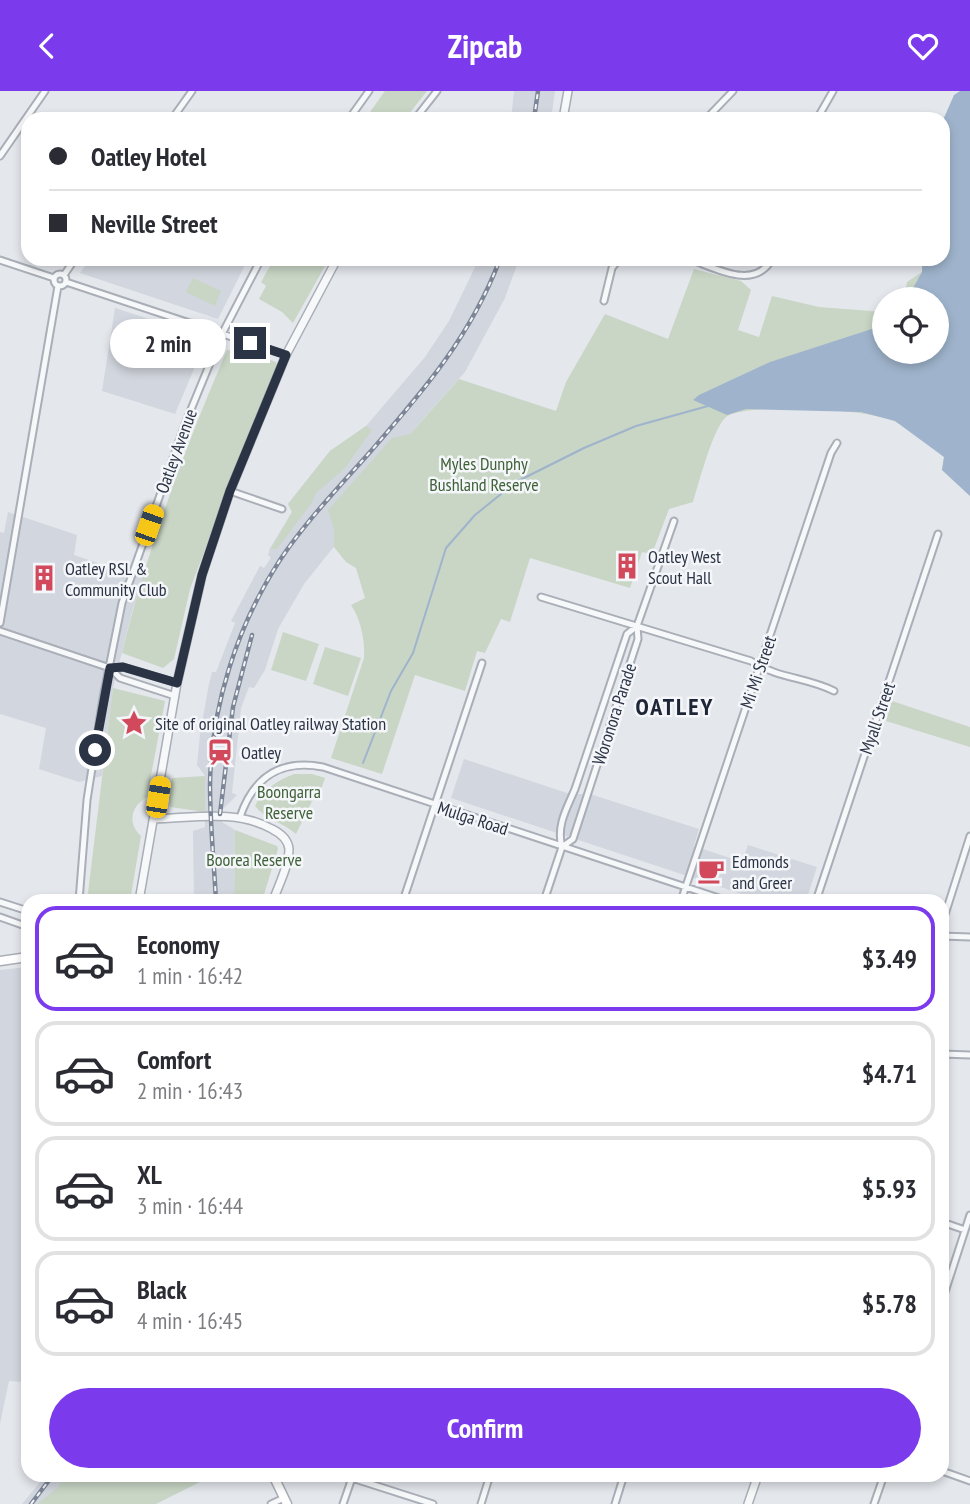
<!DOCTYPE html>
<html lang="en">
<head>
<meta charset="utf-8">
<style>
	:root { --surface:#fff; --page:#f7f7f7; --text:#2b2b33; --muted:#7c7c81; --line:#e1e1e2; --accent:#7c3aed }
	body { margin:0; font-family:"PT Sans Narrow",sans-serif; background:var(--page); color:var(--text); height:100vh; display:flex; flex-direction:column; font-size:26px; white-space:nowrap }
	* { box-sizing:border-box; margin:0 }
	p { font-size:23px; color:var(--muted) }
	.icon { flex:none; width:38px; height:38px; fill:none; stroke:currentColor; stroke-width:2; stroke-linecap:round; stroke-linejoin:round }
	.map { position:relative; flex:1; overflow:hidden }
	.panel { position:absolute; left:21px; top:803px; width:928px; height:588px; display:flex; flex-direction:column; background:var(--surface); border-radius:21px; box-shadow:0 4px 10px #0003 }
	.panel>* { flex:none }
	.hud { position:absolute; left:21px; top:21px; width:929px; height:154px; border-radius:21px; box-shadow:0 4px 10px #0003; display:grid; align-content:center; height:154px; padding:0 28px; background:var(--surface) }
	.tools { position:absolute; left:872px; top:196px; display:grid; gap:14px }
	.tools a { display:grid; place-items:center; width:77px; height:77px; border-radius:50%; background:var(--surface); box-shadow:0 4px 10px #0003; font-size:35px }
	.end { position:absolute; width:32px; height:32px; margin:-16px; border:9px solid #2b3445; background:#fff; box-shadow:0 0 0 4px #fff }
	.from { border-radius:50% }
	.bubble { position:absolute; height:49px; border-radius:24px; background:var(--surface); box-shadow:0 4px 10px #0003; font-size:23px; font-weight:700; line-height:49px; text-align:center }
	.car { position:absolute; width:21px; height:42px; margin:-21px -10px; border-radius:9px; box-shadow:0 0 5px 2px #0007; background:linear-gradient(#f5c518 24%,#345 0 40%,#f5c518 0 76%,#345 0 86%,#f5c518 0) }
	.hud b { display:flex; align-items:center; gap:24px; height:66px; font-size:26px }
	.hud b+b { border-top:2px solid var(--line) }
	.hud i { width:18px; height:18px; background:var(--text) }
	ul { padding:12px 0 0; list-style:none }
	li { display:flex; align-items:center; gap:21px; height:105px; margin:0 14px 10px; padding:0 14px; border:4px solid var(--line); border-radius:21px }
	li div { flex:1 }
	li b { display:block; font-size:26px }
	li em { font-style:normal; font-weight:700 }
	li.on { border-color:var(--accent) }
	li>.icon { width:63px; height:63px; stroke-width:1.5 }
	.primary-button { display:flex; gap:14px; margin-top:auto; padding:14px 28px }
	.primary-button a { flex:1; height:80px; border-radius:42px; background:var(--accent); color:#fff; font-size:28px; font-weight:700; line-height:80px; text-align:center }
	header { display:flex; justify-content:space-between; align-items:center; height:91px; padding:0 28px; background:var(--accent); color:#fff; font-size:32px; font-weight:700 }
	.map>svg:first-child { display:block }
	.built { fill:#d2d6de }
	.green { fill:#c9d6c5 }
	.water { fill:#9fb4cc }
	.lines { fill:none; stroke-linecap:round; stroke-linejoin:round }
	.stream { stroke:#9fb4cc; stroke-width:2 }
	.minor-casing { stroke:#a9aeb7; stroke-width:9 }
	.tertiary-casing { stroke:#a9aeb7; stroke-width:10 }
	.secondary-casing { stroke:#a9aeb7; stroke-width:11 }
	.minor { stroke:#f7f8fa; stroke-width:5 }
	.tertiary { stroke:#f7f8fa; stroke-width:7 }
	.secondary { stroke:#fff; stroke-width:8 }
	.rail-casing { stroke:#7d8696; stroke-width:4.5 }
	.rail { stroke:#f4f6f9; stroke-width:2; stroke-dasharray:5; stroke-linecap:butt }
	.route { stroke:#2b3445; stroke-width:9 }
	.labels { text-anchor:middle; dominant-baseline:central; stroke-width:5; stroke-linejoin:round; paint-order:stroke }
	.street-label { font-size:18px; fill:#2b3445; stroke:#f4f6f9 }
	.park-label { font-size:18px; fill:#3f6138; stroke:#f4f6f9 }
	.poi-label { font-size:18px; fill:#2b3445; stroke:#f4f6f9; text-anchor:start }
	.district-label { font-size:24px; font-weight:bold; letter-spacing:2px; fill:#1d2536; stroke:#f4f6f9 }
</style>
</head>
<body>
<header><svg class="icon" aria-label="back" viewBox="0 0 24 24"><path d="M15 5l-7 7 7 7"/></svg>Zipcab<svg class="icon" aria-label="heart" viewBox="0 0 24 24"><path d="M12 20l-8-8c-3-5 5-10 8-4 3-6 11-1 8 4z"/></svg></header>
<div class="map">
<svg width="970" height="1413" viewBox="0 0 970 1413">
	<rect width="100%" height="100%" fill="#e4e7ec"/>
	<path class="built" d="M514,0h41l-4,28h-40z
		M90,168h158l-30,60 -138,-46z
		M479,168h40l-14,39 -40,74 -123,138 2,24 -40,50 -26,45 -13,41 -11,18 -5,-1 -8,21 -9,85 5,2 -16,16 1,11 13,8 -1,71h-40l-1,-70 12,-4v-51l-8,-11 3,-31 9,-50 3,-12h4l19,-49 -4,-2 29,-55 4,2 7,-10 -3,-3 2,-7 22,-36 -4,-8 42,-53 36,-25 59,-69 24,-36z
		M115,217l92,30 -32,76 -73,-23z
		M8,421l69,23 -3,20 53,18 8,-8 11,3 -14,44 -19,76 -11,88 -23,6 -40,-13 7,-41 -46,-14v-182l4,1z
		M464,668l106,35h20l109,35 -5,17 48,16 6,-17 69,22 -11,34h-43l-312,-103z
		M28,876v303l-7,37 7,1v52l-3,20 -3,2 -13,-1 -9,43v-454z
		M46,1384h31l-27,29h-28z"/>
	<path class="green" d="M385,0h42l-22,28h-40z
		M274,168h55l-36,64 -11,-11 -23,-13 7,-13 -5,-4z
		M694,178l47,12 10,9 -13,40 21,7 13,-41 47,11 65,5v40h52v-53h-35l4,-4 2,-13 15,-10 11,-1 37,225 -28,-26 2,-13c-15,-12 -31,-26 -48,-35 -22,-13 -152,-20 -170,-5 -13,11 -27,66 -33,85l-24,7 -17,45 -10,-2 -12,36 -100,-30 -20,64 -9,-3 -16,34 -8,-2 -12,40 -50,-16 -33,99 -51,-16 33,-100c1,-18 -3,-38 -13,-53l14,-7 -9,-30 -10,-6 -12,-15v-18l-6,-19 64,-72 18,-4 49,-55 97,32 10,-29 39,-68 63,25z
		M193,187l28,13 -6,15 -29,-14z
		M227,259l17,1 32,11 2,7 -34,79 -54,141 -16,70 -11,9 -41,-15c25,-103 63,-205 105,-303z
		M366,335l6,4 -27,38 -29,25 -3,8 -36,48h-6l21,-37 -4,-8 42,-53z
		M283,541l36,12 -13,37 -35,-11z
		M325,556l36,11 -13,38 -35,-12z
		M113,597l52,13 -18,96c-16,9 -20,26 -6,39l-11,65h-43z
		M892,610l78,26v20l-84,-26z
		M294,683h18l13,4 -7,20 -4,-1 -18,37c-12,-11 -31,-15 -41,-28 7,-16 23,-26 39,-32z
		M205,685v36l-35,-5 -2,-9 4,-20z
		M235,739l42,16 1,3 -16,52h-28z
		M65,1384h149l-58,29h-119l21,-17z"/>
	<path class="water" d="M960,0h10v405l-28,-26 2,-13 -49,-36 -34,-9 -115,-3 -19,6 -34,-15 6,-5 71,-33 114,-37v27h52v-53h-29l15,-27v-13h21v-139l11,-25z"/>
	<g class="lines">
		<path class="stream" d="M363,672l28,-72 22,-38 33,-105 29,-33 41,-33 68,-34 52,-22 72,-20"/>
		<g class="minor-casing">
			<path id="minor" d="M172,28l20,-28
				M349,28l20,-28
				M415,28l22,-28
				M706,28l27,-28
				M817,28l16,-28
				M0,65l45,-65
				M689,168c27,9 65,32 83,0
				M0,169l54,18
				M54 189a6 6 0 1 1 12 0a6 6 0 1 1-12 0Z
				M64,184l11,-16
				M66,191l220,73
				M604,210l8,-33 7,-9
				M230,400l52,18
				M541,506l210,64c28,18 55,16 83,30
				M0,532l58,-337
				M0,540l110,37 10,10 55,18
				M110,577l13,-1 54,16
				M240,726c14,-41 41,-58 83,-50l405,134
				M562,756c-6,-21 5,-39 13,-58l52,-155 10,-8
				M79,810l8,-101 16,-102 19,-95 63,-179 37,-90 39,-75
				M403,810l79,-238
				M544,810l18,-54 11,-8 65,-200 -1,-13 37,-105
				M681,810l150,-448 6,-10
				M816,810l122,-367
				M0,811l28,9
				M0,826l28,10
				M942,833l28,-88
				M942,845l28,1
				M942,963l28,1
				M942,1131l23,8
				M942,1210l28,-86
				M942,1380l28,10
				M352,1387l81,26
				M271,1413l13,-6
				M343,1413l10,-29
				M481,1413l9,-29
				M615,1413l9,-29
				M874,1413l10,-29"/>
		</g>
		<g class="tertiary-casing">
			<path id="tertiary" d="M563,28l5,-28
				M154,728c40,-1 82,-10 118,10 8,4 16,10 17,20 0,17 -11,37 -16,52
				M139,810l38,-218 25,-108 28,-84 56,-136 51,-96
				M748,1413l10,-29"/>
		</g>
		<g class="secondary-casing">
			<path id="secondary" d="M0,870l28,-4
				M273,1384l14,29"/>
		</g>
		<use href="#minor" class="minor"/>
		<use href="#tertiary" class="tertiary"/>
		<use href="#secondary" class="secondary"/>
		<g class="rail-casing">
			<path id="rail" d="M534,28l4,-28
				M220,723l13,-107 19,-72
				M216,810c-2,-38 -6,-77 -6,-116 1,-78 27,-159 70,-225 26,-39 60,-74 91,-109 53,-61 100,-115 129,-192
				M31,1413l22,-29"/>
		</g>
		<use href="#rail" class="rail"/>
	</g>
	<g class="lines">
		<path class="route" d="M95,659l15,-82 13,-1 54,16 25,-108 28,-84 56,-136 -36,-12"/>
	</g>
	<defs>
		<g id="building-bare" transform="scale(2.1)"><path d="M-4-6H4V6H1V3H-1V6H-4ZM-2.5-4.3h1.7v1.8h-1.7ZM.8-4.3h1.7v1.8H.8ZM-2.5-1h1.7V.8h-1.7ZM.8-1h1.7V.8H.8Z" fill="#d1495b" stroke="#f4f6f9" stroke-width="2.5" paint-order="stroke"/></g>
		<g id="sight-bare" transform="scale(2.1)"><path d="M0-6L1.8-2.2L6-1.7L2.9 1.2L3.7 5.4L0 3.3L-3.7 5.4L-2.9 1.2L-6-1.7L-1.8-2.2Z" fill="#d1495b" stroke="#f4f6f9" stroke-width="2.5" paint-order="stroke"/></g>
		<g id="station-bare" transform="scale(2.1)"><path d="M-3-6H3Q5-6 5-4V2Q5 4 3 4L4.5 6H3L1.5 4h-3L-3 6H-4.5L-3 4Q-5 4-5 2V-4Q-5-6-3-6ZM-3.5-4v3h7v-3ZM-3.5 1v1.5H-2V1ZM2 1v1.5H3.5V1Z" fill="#d1495b" stroke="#f4f6f9" stroke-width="2.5" paint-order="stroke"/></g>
		<g id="cafe-bare" transform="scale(2.1)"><path d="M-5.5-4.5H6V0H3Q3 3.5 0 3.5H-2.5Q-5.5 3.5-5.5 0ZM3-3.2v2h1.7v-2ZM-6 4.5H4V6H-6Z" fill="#d1495b" stroke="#f4f6f9" stroke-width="2.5" paint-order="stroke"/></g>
	</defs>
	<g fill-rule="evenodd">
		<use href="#building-bare" x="627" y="475"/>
		<use href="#building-bare" x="44" y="487"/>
		<use href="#sight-bare" x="134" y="632"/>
		<use href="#station-bare" x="220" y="661"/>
		<use href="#cafe-bare" x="711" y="780"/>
	</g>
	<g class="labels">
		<g class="street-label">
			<text transform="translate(176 360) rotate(-70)">Oatley Avenue</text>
			<text transform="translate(758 581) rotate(-71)">Mi Mi Street</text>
			<text transform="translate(614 623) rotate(-72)">Woronora Parade</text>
			<text transform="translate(877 627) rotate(-71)">Myall Street</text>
			<text transform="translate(473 727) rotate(18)">Mulga Road</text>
		</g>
		<g class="park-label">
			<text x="484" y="372">Myles Dunphy<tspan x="484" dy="21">Bushland Reserve</tspan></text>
			<text x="289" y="700">Boongarra<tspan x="289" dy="21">Reserve</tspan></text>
			<text x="254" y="768">Boorea Reserve</text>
		</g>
		<g class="poi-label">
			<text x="648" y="465">Oatley West<tspan x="648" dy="21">Scout Hall</tspan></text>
			<text x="65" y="477">Oatley RSL &amp;<tspan x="65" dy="21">Community Club</tspan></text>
			<text x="155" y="632">Site of original Oatley railway Station</text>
			<text x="241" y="661">Oatley</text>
			<text x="732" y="770">Edmonds<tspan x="732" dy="21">and Greer</tspan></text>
		</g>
		<g class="district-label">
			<text x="675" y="615">OATLEY</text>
		</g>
	</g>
</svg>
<div class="tools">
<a><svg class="icon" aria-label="locate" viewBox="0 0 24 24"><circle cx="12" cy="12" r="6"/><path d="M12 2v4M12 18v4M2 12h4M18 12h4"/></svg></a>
</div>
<i class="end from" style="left:95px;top:659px"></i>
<i class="end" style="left:250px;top:252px"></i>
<div class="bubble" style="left:110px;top:228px;width:116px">2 min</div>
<i class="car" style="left:149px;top:434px;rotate:19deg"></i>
<i class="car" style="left:158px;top:706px;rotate:9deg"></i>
<div class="hud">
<b><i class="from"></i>Oatley Hotel</b>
<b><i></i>Neville Street</b>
</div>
<section class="panel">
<ul>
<li class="on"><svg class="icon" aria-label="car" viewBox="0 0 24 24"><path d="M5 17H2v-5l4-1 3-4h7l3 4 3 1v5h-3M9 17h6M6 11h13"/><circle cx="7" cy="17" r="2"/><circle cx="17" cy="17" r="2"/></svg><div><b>Economy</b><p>1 min · 16:42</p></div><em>$3.49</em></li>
<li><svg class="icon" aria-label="car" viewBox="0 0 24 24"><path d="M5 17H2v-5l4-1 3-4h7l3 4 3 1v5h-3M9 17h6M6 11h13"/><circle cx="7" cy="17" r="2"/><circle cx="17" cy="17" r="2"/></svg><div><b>Comfort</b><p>2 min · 16:43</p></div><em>$4.71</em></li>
<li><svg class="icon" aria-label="car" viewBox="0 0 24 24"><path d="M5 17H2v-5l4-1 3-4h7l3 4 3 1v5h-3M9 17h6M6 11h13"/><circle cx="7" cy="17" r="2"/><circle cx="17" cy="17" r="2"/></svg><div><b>XL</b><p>3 min · 16:44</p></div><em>$5.93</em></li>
<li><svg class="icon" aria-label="car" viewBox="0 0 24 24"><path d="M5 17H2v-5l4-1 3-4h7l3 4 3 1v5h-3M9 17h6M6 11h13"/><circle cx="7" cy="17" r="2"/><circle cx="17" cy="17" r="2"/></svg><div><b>Black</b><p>4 min · 16:45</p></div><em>$5.78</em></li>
</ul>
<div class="primary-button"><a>Confirm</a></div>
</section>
</div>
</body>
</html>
